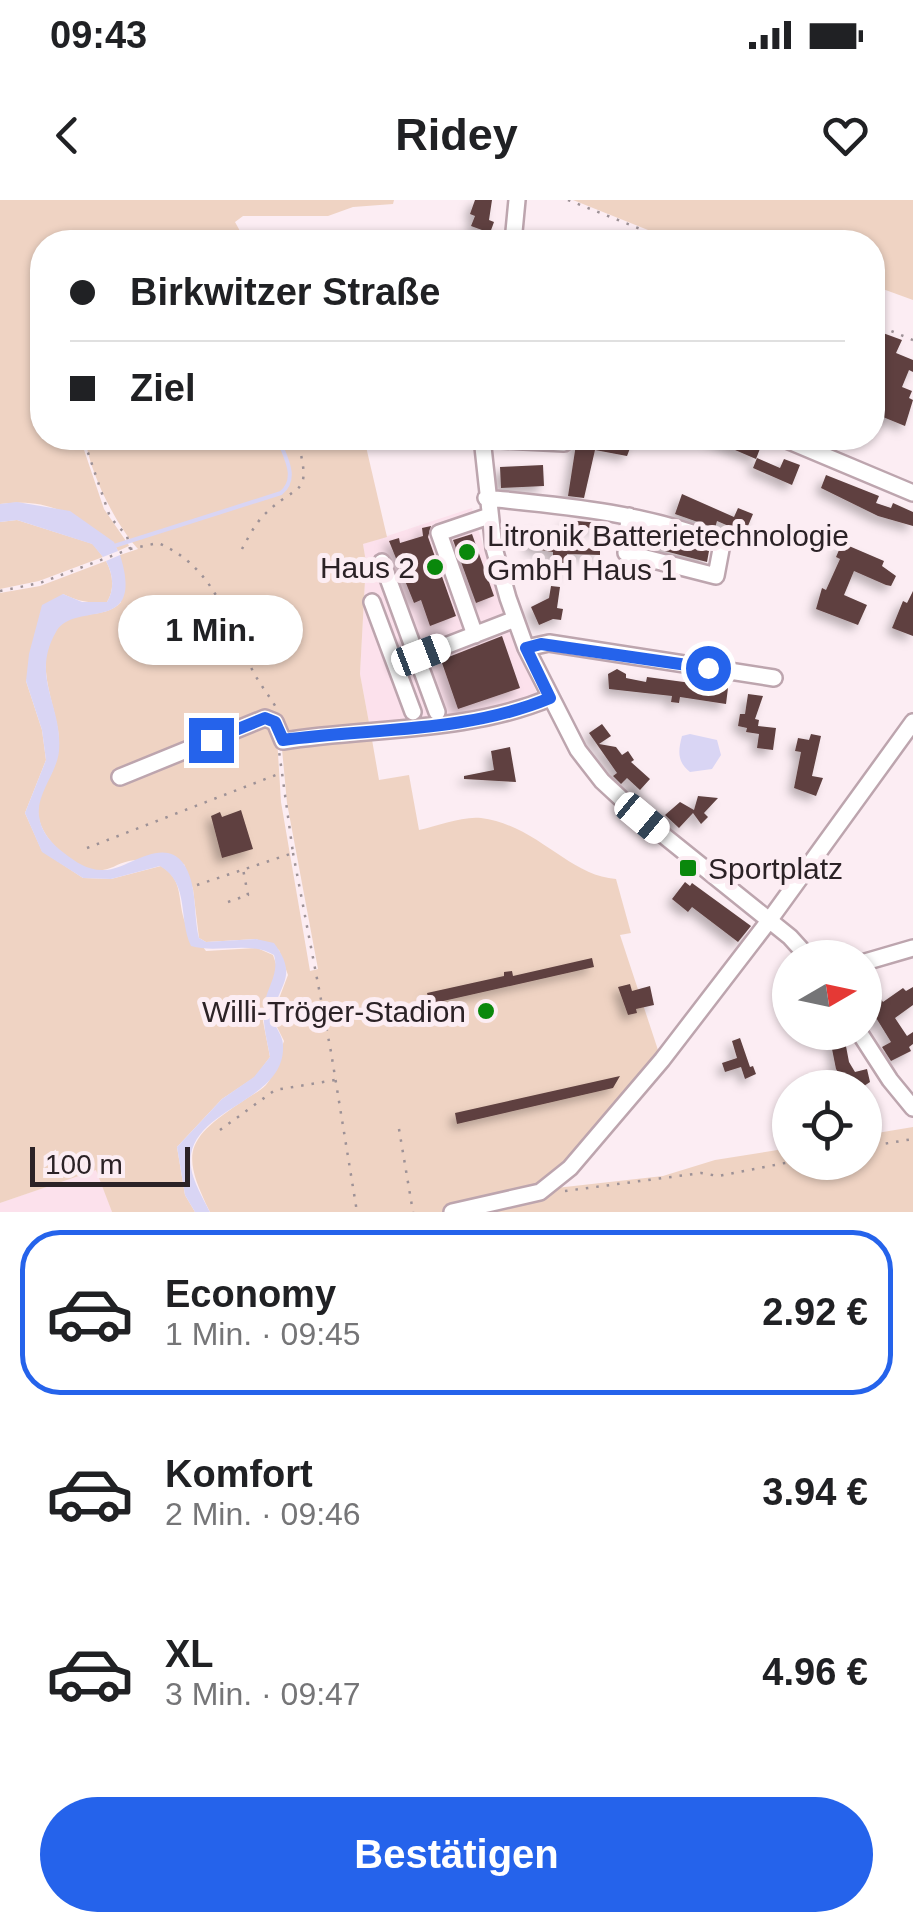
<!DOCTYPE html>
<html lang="de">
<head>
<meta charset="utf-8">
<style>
	:root { --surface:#fff; --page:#f6f6f6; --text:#202124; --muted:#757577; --line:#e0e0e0; --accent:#2563eb }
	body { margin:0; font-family:Arial,sans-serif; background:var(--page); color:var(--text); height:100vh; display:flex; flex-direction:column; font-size:38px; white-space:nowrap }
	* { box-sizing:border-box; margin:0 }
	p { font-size:32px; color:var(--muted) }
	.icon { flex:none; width:55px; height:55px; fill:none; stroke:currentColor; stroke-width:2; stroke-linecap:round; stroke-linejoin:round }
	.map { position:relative; height:1012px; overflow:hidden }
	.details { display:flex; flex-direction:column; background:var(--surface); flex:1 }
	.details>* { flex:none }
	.guide { position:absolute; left:30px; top:30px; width:855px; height:220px; border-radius:40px; box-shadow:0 2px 8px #0004; display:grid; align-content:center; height:220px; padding:0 40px; background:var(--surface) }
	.needle { width:65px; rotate:81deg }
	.tools { position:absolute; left:772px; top:740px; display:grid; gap:20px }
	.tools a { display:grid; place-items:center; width:110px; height:110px; border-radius:50%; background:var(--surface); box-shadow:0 2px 8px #0004; font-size:50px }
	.scale { position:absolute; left:30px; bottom:25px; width:160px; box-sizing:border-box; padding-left:10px; border:5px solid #2b2226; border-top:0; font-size:28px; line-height:35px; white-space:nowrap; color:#2b2226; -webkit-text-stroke:8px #fcedf3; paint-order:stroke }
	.end { position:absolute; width:45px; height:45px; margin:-22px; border:12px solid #2563eb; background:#fff; box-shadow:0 0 0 5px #fff }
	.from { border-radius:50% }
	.bubble { position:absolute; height:70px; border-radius:35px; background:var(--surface); box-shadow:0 2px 8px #0004; font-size:32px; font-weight:700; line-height:70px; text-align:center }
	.car { position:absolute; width:30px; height:60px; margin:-30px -15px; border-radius:12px; box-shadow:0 0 8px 2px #0007; background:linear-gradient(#fff 24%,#345 0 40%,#fff 0 76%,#345 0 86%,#fff 0) }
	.guide b { display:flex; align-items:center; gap:35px; height:95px; font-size:38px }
	.guide b+b { border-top:2px solid var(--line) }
	.guide i { width:25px; height:25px; background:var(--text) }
	ul { padding:18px 0 0; list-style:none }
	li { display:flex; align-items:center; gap:30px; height:165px; margin:0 20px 15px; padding:0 20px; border:5px solid transparent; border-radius:40px }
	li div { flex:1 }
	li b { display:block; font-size:38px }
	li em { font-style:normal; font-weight:700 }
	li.on { border-color:var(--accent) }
	li>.icon { width:90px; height:90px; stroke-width:1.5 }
	.primary-button { display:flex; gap:20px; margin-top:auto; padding:20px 40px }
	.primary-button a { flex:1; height:115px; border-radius:60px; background:var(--accent); color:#fff; font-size:40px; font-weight:700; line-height:115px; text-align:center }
	.status { display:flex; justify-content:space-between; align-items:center; height:70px; padding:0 50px; background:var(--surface); direction:ltr }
	.status svg { height:28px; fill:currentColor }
	header { display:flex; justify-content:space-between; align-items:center; height:130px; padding:0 40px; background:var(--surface); font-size:45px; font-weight:700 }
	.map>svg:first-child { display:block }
	.built { fill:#fce1ec }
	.green { fill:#efd3c3 }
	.water { fill:#d9d5f4 }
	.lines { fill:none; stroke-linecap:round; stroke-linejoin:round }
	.stream { stroke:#d9d5f4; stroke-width:4 }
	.building { fill:#5f4140; filter:url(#shadow) }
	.minor-casing { stroke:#bda5ae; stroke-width:20 }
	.path { stroke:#9d9196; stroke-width:2.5; stroke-dasharray:2.5 8; stroke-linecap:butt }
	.minor { stroke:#fff; stroke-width:15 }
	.route { stroke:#2563eb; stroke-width:12 }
	.poi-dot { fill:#0a880c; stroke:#fcedf3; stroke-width:4 }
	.labels { text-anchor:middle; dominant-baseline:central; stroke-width:10; stroke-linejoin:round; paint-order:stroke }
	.poi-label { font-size:30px; fill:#2b2226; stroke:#fcedf3; text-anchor:start }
</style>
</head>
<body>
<div class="status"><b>09:43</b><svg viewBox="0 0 49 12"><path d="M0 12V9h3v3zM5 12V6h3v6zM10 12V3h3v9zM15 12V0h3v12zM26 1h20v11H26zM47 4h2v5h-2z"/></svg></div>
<header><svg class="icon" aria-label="back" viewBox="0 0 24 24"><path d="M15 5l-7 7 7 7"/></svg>Ridey<svg class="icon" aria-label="heart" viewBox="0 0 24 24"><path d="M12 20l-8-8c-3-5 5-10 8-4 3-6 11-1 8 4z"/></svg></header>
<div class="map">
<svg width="913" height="1012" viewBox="0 0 913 1012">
	<defs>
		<filter id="shadow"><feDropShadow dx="-5.5" dy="5.5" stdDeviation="5" flood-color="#0004"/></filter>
	</defs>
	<rect width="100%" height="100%" fill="#fcedf3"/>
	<path class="built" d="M472,308l29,98 38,93 -23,9 -146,20 -10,-54 6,-112 -3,-18z
		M97,969l15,43h-112v-9z"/>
	<path class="green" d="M0,0h394l-1,4 -40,3 -25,9h-85l-8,6 11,20h-204v196h38l24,71 24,35 1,2 -11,5c-5,-11 -15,-15 -24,-22 -31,-21 -55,-30 -94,-25z
		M573,0h340v100l-33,-12 -7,6 -1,-52h-194z
		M85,238h279l23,99 -24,7 3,18 -6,112 10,54 -85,6 -18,-11 10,15 4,64 29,169 8,-2 -31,-166 -5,-54 3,-4 86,-11 8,46 30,-5 10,55c19,-4 43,-14 62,-12 56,7 88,58 135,61l15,54 -11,2 39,118 -51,65 -63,66 -93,28h-242c-29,-59 -25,-72 30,-109 8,-6 19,-11 26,-18 9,-10 13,-31 18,-44l-12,-24 16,-42 -9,-25 -23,-11 -50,3 -7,-4 -6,-49 -9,-25c-16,-1 -39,-7 -55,-3 -14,3 -19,11 -36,9 -23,-4 -55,-34 -55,-59 0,-28 26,-40 20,-81 -6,-35 -25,-73 1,-104 15,-18 45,-5 62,-24l-1,-47 18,-6c-22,-24 -48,-75 -53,-111z
		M17,320l76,24 10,13 -64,24 -39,8v-67z
		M106,361c7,13 9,28 1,41 -17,2 -29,-1 -44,-8l-37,87 16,49 4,30 -21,53 17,38 41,27 28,1 50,-13c21,13 17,29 22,50 2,12 16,25 23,35l51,-3 16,7 4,12 -14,54 7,36 -15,20 -33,22 -45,48 8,48 10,17h-83l-16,-42 -96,33v-610l40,-7z
		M913,927v85h-438l78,-19 3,-5 107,-12 52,-16 75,-12v14h75v-27z"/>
	<path class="water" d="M17,302l53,9 44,31 4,9 -15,6 -11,-13 -75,-24 -17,2v-18z
		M120,355c26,82 -46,44 -64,77 -26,45 7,74 3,119 -2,22 -23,43 -20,65 2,16 12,27 25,37 12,9 24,18 41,17 22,0 57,-34 78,-7 15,21 10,52 16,75l7,4 50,-3 18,4c25,34 5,40 -2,74 3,10 11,19 11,28 3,55 -83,61 -92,109 -4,18 11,42 19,58h-15l-10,-17 -8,-48 45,-48 32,-22 16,-20c-3,-18 -9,-37 -5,-56 4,-17 14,-28 9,-46 -25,-15 -56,-1 -83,-9 -13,-27 -1,-63 -31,-80l-49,13 -28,-1 -41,-26 -17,-39 21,-53 -4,-30 -16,-49 3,-27 13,-49 21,-11 19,8h25c8,-13 6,-28 -1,-41z
		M690,534l27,6 4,15 -9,14 -22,3c-13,-10 -12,-21 -8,-36z"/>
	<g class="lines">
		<path class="stream" d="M111,347l170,-54c18,-15 4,-36 -3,-55"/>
	</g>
	<path class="building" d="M475,0h17l-3,20 5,2 -4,11 -19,-7 4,-10 -5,-2z
		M872,129l30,11 -6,13 17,7v12l-4,-2 -7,17 10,4 -3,7 4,2 -8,26 -27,-11 2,-7 -5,-2 4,-10 -7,-3z
		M577,238h25l13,5 2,-5h17l-7,18 -32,-6 -11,48 -16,-2z
		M707,238h33l21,8 -5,13z
		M757,258l23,10 4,-9 16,6 -8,20 -39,-17z
		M543,265l1,21 -43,2 -1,-21z
		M826,275l53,21 -3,7 15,5 2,-5 20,9v14l-35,-10 -57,-28z
		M682,294l52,23 4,-9 15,6 -8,19 -28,-12 -2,7 -40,-14z
		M566,320l34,3 -1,6 -16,-2v-3l-3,23 20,3v5l-33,-1v17h-14v-19l-24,-4 3,-20 32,4z
		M431,326l-3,11 28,79 -26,10 -9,-26 -7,3 -25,-62 10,-3 1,5 23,-7 -1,-8z
		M472,334l22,62 -18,7 -23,-63z
		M640,334l69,17 -2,11 -69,-18z
		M842,343l42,18 -2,5 14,10 -5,10 -5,-1 -32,-14 -10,24 23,10 -9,20 -42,-16 6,-21 4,2 14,-31 -4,-2z
		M551,386l9,1 -3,21 6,1 -2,11 -8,-1 -14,6 -8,-18 18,-9z
		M913,391v45l-21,-8 11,-27 4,2z
		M502,436l18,52 -62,21 -17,-49z
		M617,469l9,5v4l20,4 1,-5 81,11 -2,16 -46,-7 -1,6 -8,-1 1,-6 -63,-7 -1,-15z
		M748,494l15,2 -8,23 4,1 -1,6 18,2 -3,22 -16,-2 2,-14 -13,-2 1,-4 -9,-2 2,-12h5z
		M602,524l9,12 -12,8 17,3 6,8 6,-4 6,9 -3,2 19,17 -10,11 -13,-12 -6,6 -8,-8 4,-3 -28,-40z
		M811,534l10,2 -9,40 11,2 -7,18 -22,-8 7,-36 -6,-1 3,-13 11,2z
		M510,547l6,35 -52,-3v-3l30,-6 -3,-19z
		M698,596l20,2 -14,15 4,4 -7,7 -8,-11 -14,15 -14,-13 15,-13 14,8z
		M241,610l12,39 -31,9 -11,-42 9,-4 2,5z
		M685,682l5,4 2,-3 59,43 -13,16 -46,-35 -4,5 -16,-13z
		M592,758l2,9 -164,37 -3,-11 77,-17v-4l8,-1 1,5z
		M630,784l2,7 18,-5 4,19 -18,4 1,4 -9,2 -10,-28z
		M871,784l12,18 20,-14 3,3 7,-4v18l-18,13 12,18 6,-4v12l-4,3 2,4 -20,10 -9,-14 9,-5 -26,-42v-12z
		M740,838l10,29 3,-1 3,8 -11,5 -4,-12 -16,5 -3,-9 15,-5 -5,-17z
		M845,841l4,21 6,10 12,-3 3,13 -9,6h-6l-6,-10 -5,4 -8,-13 -5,-25z
		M620,876l-7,12 -156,36 -2,-11z"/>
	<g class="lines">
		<g class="minor-casing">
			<path id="minor" d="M513,42l4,-42
				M482,238l12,110 14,50 18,50 52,102 24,31 40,37 148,119 19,21
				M782,238l131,55
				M482,239l82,4
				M486,298c81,8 161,15 236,46l-6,32 -90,-23 3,-37
				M382,362l55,150
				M372,402l41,110
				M475,435l-36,-102 50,-17
				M526,448l23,-5 225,35
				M396,465l119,-46
				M120,577l145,-59 10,4 8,19c89,-14 183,-8 267,-43
				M865,762l48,-14
				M859,832l31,48 23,28
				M452,1012l88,-20 30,-24 92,-108 106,-138 145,-200"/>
		</g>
		<path class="path" d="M568,0l105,42
			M872,123l41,17
			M130,349l28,-6c59,25 69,80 97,132 7,12 15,22 22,34
			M242,349c6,-11 13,-25 22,-34 35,-35 49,-15 33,-77
			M0,391l40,-8 90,-34 -3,-13 -17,-19 -27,-79
			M87,648l194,-75
			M293,653l38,199 26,160
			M197,685l96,-32 -14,-102
			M228,702l20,-7 -5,-26
			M399,929l14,83
			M220,930l55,-40 60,-10
			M865,947l48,-8
			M565,991l136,-18 17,3 72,-14"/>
		<use href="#minor" class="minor"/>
	</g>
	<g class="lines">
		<path class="route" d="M211,540l54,-22 10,4 8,18c89,-12 183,-7 267,-42l-24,-50 15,-4 167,24"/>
	</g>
	<g class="poi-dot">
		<circle cx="467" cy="352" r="10"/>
		<circle cx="435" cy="367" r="10"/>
		<rect x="678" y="658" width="20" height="20" rx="5"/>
		<circle cx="486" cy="811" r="10"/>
	</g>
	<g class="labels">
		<g class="poi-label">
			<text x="487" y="335">Litronik Batterietechnologie<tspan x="487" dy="34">GmbH Haus 1</tspan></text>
			<text x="415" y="367" text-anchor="end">Haus 2</text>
			<text x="708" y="668">Sportplatz</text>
			<text x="466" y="811" text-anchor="end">Willi-Tröger-Stadion</text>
		</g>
	</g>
</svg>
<div class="tools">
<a><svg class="needle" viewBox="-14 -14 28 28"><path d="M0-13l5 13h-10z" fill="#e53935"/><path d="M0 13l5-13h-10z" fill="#757577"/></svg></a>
<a><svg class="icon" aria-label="locate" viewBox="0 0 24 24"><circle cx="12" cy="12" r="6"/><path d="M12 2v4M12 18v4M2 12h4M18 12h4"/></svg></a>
</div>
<div class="scale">100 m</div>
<i class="end from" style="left:708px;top:468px"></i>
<i class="end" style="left:211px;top:540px"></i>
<div class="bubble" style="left:118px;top:395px;width:185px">1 Min.</div>
<i class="car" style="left:421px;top:455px;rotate:69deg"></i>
<i class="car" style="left:642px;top:618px;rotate:130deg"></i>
<div class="guide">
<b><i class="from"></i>Birkwitzer Straße</b>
<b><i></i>Ziel</b>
</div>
</div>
<section class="details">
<ul>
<li class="on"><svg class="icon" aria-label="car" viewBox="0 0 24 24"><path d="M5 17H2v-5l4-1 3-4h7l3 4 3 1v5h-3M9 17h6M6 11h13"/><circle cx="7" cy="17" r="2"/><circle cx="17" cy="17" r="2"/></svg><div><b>Economy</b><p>1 Min. · 09:45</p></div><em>2.92 €</em></li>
<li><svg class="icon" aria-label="car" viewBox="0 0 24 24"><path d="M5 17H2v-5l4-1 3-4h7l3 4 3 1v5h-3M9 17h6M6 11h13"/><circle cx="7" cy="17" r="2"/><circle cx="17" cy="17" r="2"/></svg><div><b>Komfort</b><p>2 Min. · 09:46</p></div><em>3.94 €</em></li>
<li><svg class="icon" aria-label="car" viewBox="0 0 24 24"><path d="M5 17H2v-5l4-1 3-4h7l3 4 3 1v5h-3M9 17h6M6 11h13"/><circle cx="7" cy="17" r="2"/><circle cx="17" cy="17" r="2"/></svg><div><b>XL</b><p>3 Min. · 09:47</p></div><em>4.96 €</em></li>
</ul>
<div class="primary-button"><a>Bestätigen</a></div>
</section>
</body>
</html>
